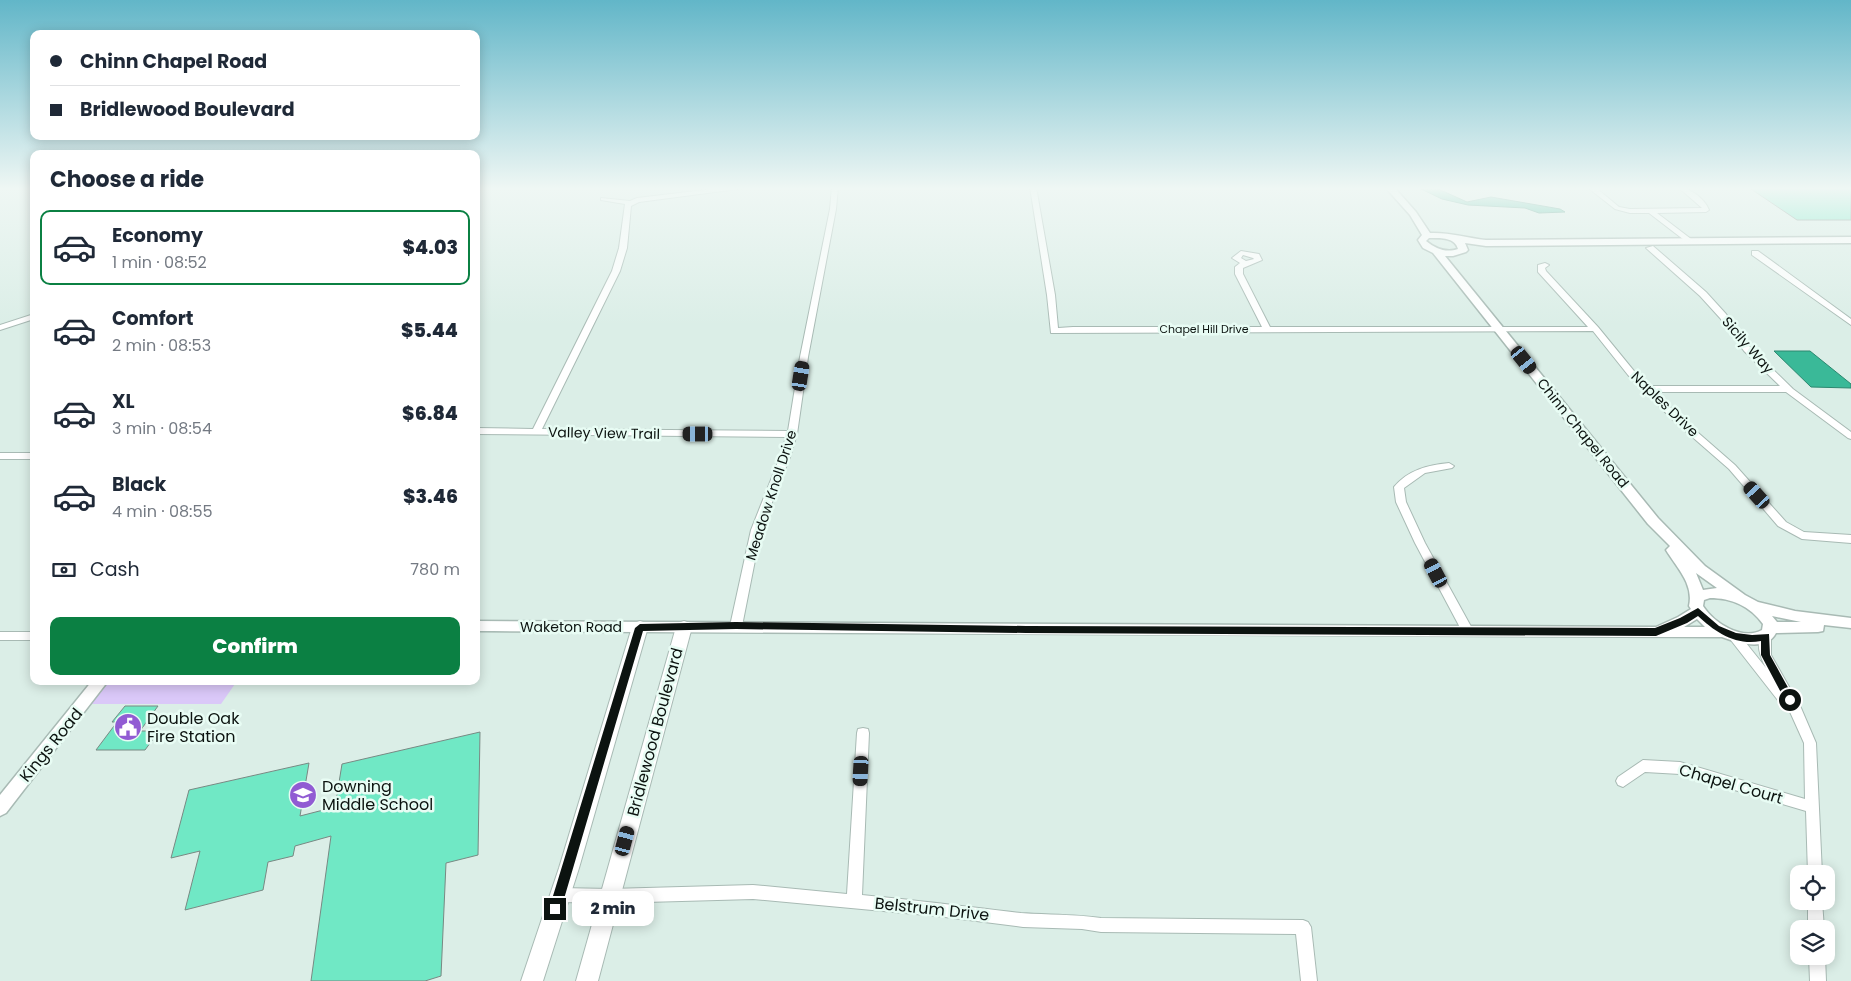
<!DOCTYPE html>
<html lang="en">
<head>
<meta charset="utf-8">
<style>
	:root { --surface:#fff; --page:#f2f2f3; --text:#1f2937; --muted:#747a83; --line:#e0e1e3; --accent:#0b8043 }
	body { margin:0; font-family:Poppins,sans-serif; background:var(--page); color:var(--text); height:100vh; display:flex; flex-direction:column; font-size:19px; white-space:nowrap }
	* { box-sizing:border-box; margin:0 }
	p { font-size:16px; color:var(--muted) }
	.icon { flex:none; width:28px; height:28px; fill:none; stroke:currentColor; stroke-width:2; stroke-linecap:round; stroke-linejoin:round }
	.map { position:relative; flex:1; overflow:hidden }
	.sheet { position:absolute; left:30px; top:150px; width:450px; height:535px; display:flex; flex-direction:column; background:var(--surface); border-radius:10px; box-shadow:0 2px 12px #0003 }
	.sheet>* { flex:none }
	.banner { position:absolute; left:30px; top:30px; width:450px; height:110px; border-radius:10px; box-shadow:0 2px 12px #0003; display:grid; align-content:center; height:110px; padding:0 20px; background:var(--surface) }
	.buttons { position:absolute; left:1790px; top:865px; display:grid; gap:10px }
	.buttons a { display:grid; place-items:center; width:45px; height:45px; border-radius:10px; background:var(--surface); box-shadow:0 2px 12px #0003; font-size:25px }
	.end { position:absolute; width:22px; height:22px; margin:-11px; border:6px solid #0c1310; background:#fff; box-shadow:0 0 0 2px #fff }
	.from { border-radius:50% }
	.bubble { position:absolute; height:35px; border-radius:10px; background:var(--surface); box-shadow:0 2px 12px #0003; font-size:16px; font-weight:800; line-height:35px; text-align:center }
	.car { position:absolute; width:15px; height:30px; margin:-15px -8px; border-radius:6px; box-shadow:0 0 4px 1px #0007; background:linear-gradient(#222 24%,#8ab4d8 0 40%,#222 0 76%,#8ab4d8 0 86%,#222 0) }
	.banner b { display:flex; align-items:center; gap:18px; height:48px; font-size:19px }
	.banner b+b { border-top:1px solid var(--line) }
	.banner i { width:12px; height:12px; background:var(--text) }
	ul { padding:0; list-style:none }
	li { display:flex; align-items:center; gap:15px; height:75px; margin:0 10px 8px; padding:0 10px; border:2px solid transparent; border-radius:10px }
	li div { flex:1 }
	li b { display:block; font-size:19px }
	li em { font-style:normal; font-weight:800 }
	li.active { border-color:var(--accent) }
	li>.icon { width:45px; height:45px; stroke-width:1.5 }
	h2 { padding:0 20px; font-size:22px; line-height:60px }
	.pay { display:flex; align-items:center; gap:12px; height:55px; padding:0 20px; font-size:19px }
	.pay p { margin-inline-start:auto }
	.cta { display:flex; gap:10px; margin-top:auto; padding:10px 20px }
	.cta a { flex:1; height:58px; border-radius:10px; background:var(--accent); color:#fff; font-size:20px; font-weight:800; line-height:58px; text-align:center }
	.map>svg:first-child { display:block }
	.green { fill:#dac8f8 }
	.water { fill:#3ab998; stroke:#2c876f }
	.building { fill:#70e8c5; stroke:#788983 }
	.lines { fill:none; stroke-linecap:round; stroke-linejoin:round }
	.minor-casing { stroke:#a8bab4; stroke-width:2 }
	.tertiary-casing { stroke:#a8bab4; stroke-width:3 }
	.secondary-casing { stroke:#a8bab4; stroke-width:2 }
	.minor { fill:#fff; fill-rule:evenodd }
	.tertiary { fill:#fff; fill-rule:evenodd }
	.secondary { fill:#fff; fill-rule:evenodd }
	.route { fill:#0c1310 }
	.labels { text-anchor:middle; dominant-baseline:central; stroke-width:5; stroke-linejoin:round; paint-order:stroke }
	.far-street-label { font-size:11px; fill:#0c1310; stroke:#e8fcf4 }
	.street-label { font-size:14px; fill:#0c1310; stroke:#e8fcf4 }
	.near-poi-label { font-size:16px; fill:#0c1310; stroke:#e8fcf4; text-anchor:start }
	.near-street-label { font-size:16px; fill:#0c1310; stroke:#e8fcf4 }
</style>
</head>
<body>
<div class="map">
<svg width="1851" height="981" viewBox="0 0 1851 981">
	<rect width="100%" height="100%" fill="#dbeee7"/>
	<path class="green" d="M108,681h129l-16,23h-131z"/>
	<path class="water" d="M1417,187h17l33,15 24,-5 69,12 5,3 -26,1 -14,-5 -57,-3 -26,-6z
		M1774,351h36l41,33v4l-40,-1z"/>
	<path class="building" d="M1748,187h103v33h-54z
		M125,706h33l-18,25h19l-14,19h-49l21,-28h-5z
		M480,732l-2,123 -32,8 -5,113 -16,5h-114l20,-145 -36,10 -2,10 -25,6 -5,28 -78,20 15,-59 -29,7 18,-68 120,-27 -9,53 35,-9 7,-43z"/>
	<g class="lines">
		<g class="minor-casing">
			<path id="minor" d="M730,187h23l-114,15 -8,4 -4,42 -7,23 -78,158 246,2 12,-74 30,-148 2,-22h6l-2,22 -28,148 -11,77 -7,23 -29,73 -19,96 -2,3 -4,1 -4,-1 -2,-3 21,-96 29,-73 6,-20 -310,-3v-6l57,1 79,-158 7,-23 6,-44 -24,-4v-2l29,3 7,-3z
				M1030,187h6l19,108 3,33 15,-1h189l-27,-53v-7l5,-4 -8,-5 9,-7 18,3 3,6 -19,8v6l27,53h318l-50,-55v-7l7,-2 4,2 -4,3 1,3 52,56 36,44 15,15h131l-36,-35 -24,-33 -20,-22 -54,-48 7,-2 53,46 20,22 24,33 43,42 58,43v7l-3,-1 -62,-46h-131l25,25 55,48 51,57 18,10 47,3v8l-49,-4 -24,-13 -49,-57 -55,-48 -46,-46 -35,-44 -542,2 -4,-38zM1243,255l10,3 1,1 -8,2 -5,-3z
				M1587,187h8l24,20 11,2 72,-1 -24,-21c11,0 27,12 31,23l-3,2 -49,1 34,26v4h-3l-39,-30h-19l-15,-4z
				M1752,251h6l93,68v6l-99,-70z
				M34,314v5l-34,11v-5z
				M0,453h34v6h-34z
				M1449,463l5,3 -2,2 -27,5 -21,15 2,14 19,41 49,89 -2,3 -4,1 -4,-1 -49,-92 -19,-41 -2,-15c14,-17 34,-22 55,-24z
				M0,632h34v8h-34z
				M1734,632l4,1 28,35c-6,-11 -10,-23 -5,-35l4,-1 4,1 2,3v19l30,53 15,35 6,131h-14l-2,-63 -126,-37 -35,-2 -22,15 -5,-2 -2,-4 2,-4 25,-17 37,2 125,37 -1,-56 -18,-40h-6l-50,-64 -2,-3 2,-3z
				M863,728l5,1 1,4 -7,162c53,5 106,12 159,18 27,2 53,1 80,5l202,2 5,2 3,5 6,54h-16l-5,-47 -195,-2 -19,-3 -59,-2 -86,-11 -184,-17 -143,4 -50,-1 -5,-2 -2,-5 2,-5 5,-2 50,1 143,-4 94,9 10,-161 1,-4z
				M1808,901h14l2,28h-16z
				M1809,956h16l1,25h-16z"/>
		</g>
		<g class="tertiary-casing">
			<path id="tertiary" d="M1385,187h9l22,25 14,21c18,-1 38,5 56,7l365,-3v6l-365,3 -21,-3 3,7 -2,2 -13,4h-8l213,262 47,48 40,29 13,7 37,9 56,7v10l-27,-3 -1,6 -5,1 -42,1c-10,19 -38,10 -54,4 -415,0 -830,-4 -1246,-6v-10l1180,6 22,-10 13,-8 -2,-3c5,-22 -12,-38 -23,-56l4,-4 -22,-22 -215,-271 -10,-5 -5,-8 4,-5 -12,-20zM1429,238c11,0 26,-1 29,11 -12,4 -22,0 -32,-8zM1696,573l21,15 -14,2zM1710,598c21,0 40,8 53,26l-1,6c-20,11 -48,-7 -59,-24l1,-6zM1772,616l29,6h-24zM1697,619l8,8h-21z
				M92,681h16l-102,132 -6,3v-21z"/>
		</g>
		<g class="secondary-casing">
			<path id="secondary" d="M640,621l6,2 2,4 -69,241 -36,113h-22l38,-113 73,-241 2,-4z
				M684,621l6,2 2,4 -94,354h-22l100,-354 2,-4z"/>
		</g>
		<use href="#minor" class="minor"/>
		<use href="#tertiary" class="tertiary"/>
		<use href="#secondary" class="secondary"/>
	</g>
	<linearGradient id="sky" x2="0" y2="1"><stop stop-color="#62b6c8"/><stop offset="0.58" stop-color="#eff7f4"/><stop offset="1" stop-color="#eff7f4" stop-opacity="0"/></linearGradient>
	<rect width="1851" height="325" fill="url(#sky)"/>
	<path class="route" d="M1698,608l21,18 17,7 16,2 17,-1 1,21 25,45 -2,2h-7l-25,-47v-14c-25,5 -46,-9 -63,-25l-11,7 -31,13 -630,-3 -290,-4 -93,2 -82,278 -1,4 -5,2 -4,-2 -2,-4 86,-281 5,-4 96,-2 290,4 629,2 25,-10z"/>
	<defs>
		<g id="civic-disc" transform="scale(1.4375)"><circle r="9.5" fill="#915bd3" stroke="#e8fcf4"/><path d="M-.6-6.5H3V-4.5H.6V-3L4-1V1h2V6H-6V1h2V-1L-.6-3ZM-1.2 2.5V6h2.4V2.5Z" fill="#fff"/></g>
		<g id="school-disc" transform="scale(1.4375)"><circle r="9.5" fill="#915bd3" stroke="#e8fcf4"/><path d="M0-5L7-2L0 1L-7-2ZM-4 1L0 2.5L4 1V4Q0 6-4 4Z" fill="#fff"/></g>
	</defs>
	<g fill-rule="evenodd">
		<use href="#civic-disc" x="128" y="727"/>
		<use href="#school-disc" x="303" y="795"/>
	</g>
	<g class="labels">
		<g class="far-street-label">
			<text x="1204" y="329">Chapel Hill Drive</text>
		</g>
		<g class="street-label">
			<text transform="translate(1748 345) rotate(49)">Sicily Way</text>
			<text transform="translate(1665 404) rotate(44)">Naples Drive</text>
			<text transform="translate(604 433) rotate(1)">Valley View Trail</text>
			<text transform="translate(1583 433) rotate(51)">Chinn Chapel Road</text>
			<text transform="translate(771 495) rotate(-72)">Meadow Knoll Drive</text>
			<text x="571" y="627">Waketon Road</text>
		</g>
		<g class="near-poi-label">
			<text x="147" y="718">Double Oak<tspan x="147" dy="18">Fire Station</tspan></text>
			<text x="322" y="786">Downing<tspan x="322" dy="18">Middle School</tspan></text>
		</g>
		<g class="near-street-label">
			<text transform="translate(655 732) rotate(-75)">Bridlewood Boulevard</text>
			<text transform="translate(51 745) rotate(-51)">Kings Road</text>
			<text transform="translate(1731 784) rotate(16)">Chapel Court</text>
			<text transform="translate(932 909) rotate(6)">Belstrum Drive</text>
		</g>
	</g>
</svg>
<div class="buttons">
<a><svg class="icon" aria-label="locate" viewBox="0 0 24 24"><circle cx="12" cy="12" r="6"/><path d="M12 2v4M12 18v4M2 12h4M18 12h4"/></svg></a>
<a><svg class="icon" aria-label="layers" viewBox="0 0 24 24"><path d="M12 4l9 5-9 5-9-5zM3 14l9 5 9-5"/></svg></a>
</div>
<i class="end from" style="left:1790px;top:700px"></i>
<i class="end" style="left:555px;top:909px"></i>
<div class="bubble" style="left:572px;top:891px;width:82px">2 min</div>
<i class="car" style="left:1524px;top:360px;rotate:141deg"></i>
<i class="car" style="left:801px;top:376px;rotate:9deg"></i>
<i class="car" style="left:698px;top:434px;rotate:270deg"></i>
<i class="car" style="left:1757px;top:495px;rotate:318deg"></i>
<i class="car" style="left:1436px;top:573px;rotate:332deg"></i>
<i class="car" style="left:861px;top:771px;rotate:183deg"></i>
<i class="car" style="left:625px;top:841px;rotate:15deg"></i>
<div class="banner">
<b><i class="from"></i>Chinn Chapel Road</b>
<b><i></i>Bridlewood Boulevard</b>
</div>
<section class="sheet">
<h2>Choose a ride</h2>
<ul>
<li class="active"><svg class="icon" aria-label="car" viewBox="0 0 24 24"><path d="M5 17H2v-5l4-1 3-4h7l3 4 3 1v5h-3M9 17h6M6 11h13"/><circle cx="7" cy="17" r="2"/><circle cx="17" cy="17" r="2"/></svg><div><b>Economy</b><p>1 min · 08:52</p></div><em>$4.03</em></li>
<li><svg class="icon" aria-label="car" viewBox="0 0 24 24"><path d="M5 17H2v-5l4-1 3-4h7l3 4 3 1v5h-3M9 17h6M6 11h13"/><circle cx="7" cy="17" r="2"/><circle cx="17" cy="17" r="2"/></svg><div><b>Comfort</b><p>2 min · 08:53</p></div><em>$5.44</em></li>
<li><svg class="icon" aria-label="car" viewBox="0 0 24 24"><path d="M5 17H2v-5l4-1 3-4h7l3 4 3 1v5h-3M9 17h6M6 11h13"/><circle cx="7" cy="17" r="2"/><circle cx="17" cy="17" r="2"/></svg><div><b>XL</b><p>3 min · 08:54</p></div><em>$6.84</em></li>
<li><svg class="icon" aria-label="car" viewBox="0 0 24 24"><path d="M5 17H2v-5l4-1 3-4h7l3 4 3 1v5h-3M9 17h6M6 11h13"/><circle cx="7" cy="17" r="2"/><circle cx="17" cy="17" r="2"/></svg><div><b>Black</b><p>4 min · 08:55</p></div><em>$3.46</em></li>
</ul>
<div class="pay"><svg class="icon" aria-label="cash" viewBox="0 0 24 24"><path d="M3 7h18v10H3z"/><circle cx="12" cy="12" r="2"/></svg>Cash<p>780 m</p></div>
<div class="cta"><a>Confirm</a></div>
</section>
</div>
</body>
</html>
